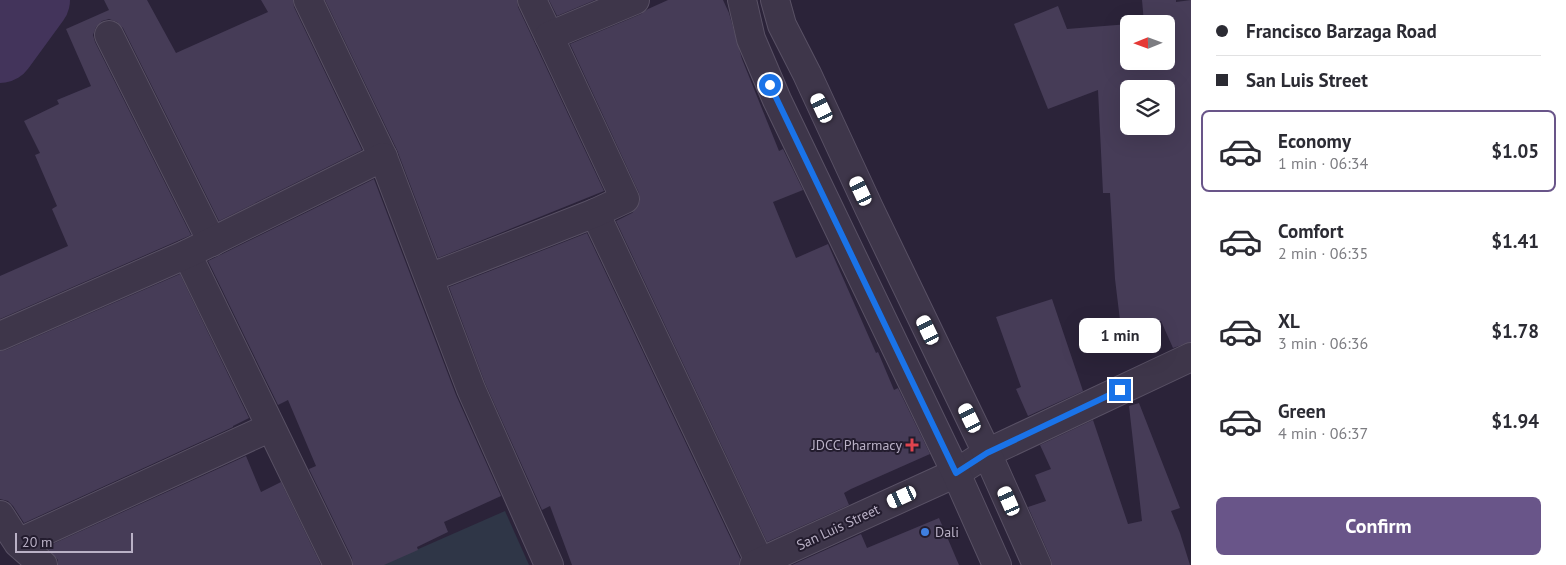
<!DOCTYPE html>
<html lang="en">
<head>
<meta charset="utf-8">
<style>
	:root { --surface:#fff; --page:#f7f7f7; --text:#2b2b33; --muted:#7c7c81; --line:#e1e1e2; --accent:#695589 }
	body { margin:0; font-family:"PT Sans",sans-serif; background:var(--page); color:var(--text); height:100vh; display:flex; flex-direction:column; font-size:19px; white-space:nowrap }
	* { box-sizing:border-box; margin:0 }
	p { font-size:16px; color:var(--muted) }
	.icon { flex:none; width:28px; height:28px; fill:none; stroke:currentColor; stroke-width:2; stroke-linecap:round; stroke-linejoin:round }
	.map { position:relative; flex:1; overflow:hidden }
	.details { display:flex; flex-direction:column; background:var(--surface); width:375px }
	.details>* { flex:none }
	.top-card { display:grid; align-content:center; height:110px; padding:0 25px; background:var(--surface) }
	.needle { width:32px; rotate:269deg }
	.fabs { position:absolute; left:1120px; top:15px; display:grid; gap:10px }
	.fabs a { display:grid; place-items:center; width:55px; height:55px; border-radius:8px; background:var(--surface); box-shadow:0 5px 20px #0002; font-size:25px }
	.scale { position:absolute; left:15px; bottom:12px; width:118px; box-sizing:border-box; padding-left:5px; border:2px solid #bab1c6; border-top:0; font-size:14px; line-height:18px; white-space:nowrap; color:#bab1c6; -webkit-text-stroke:4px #231c2e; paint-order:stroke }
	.end { position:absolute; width:22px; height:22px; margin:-11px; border:6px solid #1a73e8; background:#fff; box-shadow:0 0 0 2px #fff }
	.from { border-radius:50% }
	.bubble { position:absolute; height:35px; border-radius:8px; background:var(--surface); box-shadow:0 5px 20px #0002; font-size:16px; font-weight:700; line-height:35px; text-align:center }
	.car { position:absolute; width:15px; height:30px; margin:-15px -8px; border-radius:6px; box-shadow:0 0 4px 1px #0007; background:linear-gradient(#fff 24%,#345 0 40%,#fff 0 76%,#345 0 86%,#fff 0) }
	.top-card b { display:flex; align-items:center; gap:18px; height:48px; font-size:19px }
	.top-card b+b { border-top:1px solid var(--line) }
	.top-card i { width:12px; height:12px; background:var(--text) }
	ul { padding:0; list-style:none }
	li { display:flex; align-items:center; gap:15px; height:82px; margin:0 10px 8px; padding:0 15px; border:2px solid transparent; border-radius:8px }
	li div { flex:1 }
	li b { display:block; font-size:19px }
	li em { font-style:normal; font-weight:700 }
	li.selected { border-color:var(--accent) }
	li>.icon { width:45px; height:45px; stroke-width:1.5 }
	.button { display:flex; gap:10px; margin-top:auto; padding:10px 25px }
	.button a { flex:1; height:58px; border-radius:8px; background:var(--accent); color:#fff; font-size:20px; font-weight:700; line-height:58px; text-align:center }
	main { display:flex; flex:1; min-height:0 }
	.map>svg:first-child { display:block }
	.green { fill:#2f3647 }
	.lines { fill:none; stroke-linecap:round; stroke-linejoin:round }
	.river { stroke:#43345b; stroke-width:70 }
	.building { fill:#463c57; fill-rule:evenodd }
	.pedestrian-casing { stroke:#595165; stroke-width:30 }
	.minor-casing { stroke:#595165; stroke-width:30 }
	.tertiary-casing { stroke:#595165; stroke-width:30 }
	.pedestrian { stroke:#3e364a; stroke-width:28 }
	.minor { stroke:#3e364a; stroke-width:28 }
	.tertiary { stroke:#3e364a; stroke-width:28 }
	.route { stroke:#1a73e8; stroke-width:6 }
	.health-dot { fill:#e0444e; stroke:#231c2e; stroke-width:2 }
	.shop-dot { fill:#3f7fe0; stroke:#231c2e; stroke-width:2 }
	.labels { text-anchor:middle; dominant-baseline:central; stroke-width:4; stroke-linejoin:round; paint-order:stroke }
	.poi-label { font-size:14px; fill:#bab1c6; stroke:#231c2e; text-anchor:end }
	.street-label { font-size:14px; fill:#bab1c6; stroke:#231c2e }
</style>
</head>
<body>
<main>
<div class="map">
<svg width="1191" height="565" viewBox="0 0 1191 565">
	<rect width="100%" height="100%" fill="#2b2339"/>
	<path class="green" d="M505,511l24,54h-147z"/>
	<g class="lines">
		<path class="river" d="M0,48l35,-48"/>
	</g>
	<path class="building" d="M104,0h43l29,53 92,-41 -7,-12h32l1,7 68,143 -143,71 -96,-193 -6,-6 -8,-3 -7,2 -6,6 -3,8 2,7 96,193 -191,84v-43l68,-30 -16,-37 5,-3 -22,-51 5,-2 -16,-32 35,-17 -2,-4 34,-14 -25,-57 43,-19z
		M325,0h192l1,7 86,184 -166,67 -41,-108z
		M549,0h46l-38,16z
		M668,0h55l6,13 13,46 37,92 4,-2 20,41 -30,12 23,56 32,-14 48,109 2,-1 16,38 4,-2 32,66 -79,35 -7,4 5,12 -82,37 -151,-321 16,-8 5,-5 3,-7 -1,-8 -69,-149 71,-30 7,-5z
		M1142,0h34v2l15,-2v342l-18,6 -12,-27 -39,16 -7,-58 -5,-86h-7l-5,-103 -50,19 -34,-85 44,-18 9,23 62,-5v37h37v-37h-29l7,-1zM1129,89h37v37h-37z
		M374,179l82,216 45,101 -57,26 4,10 -31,15 1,3 -34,15h-31l-1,-7 -43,-89 7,-3 -28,-66 -10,5 -70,-144z
		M587,233l153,325 -1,7h-167l-22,-59 -8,4 -57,-127 -36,-96z
		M180,274l69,144 -16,8v1l-209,96 -11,-17 -5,-5 -8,-2v-148l6,-1z
		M1052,299l31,92 -55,25 -12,-27 5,-2 -25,-70z
		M1139,403l41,105 -9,3 9,22 10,32h-138l-1,-6 -23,-52 18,-6 -11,-26 16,-6 -11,-24 53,-25 35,104 14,-3 -13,-115z
		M246,456l15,36 20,-10 40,83h-263v-5l-12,-13z
		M939,518l20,47h-167l69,-31 6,14z"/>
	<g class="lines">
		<g class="pedestrian-casing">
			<path id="pedestrian" d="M308,0l75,157
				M532,0l17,36
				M109,35l103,207
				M595,213l166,352
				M187,254l151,311
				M0,515l18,28 25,22
				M18,543l251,-115"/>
		</g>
		<g class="minor-casing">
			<path id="minor" d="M429,278l166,-65 30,-14 -76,-163 86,-36
				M0,336l187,-82 196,-97 88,232 78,176
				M754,565l202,-92 31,-20 204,-96"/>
		</g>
		<g class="tertiary-casing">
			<path id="tertiary" d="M742,0l9,39 26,61 179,373 41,92
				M775,0l7,25 25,49 62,134 118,245 50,112"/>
		</g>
		<use href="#pedestrian" class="pedestrian"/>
		<use href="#minor" class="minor"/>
		<use href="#tertiary" class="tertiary"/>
	</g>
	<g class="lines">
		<path class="route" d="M770,85l186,388 31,-20 133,-63"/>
	</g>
	<path class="health-dot" d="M909.5 437.5h5v5h5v5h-5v5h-5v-5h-5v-5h5z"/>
	<circle class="shop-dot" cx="925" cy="532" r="5"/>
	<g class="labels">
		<g class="poi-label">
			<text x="902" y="445">JDCC Pharmacy</text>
			<text x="935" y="532" text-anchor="start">Dali</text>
		</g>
		<g class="street-label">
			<text transform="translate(838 527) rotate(-25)">San Luis Street</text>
		</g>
	</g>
</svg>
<div class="fabs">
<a><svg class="needle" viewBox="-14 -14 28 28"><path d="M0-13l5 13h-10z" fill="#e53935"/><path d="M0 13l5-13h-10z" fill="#7c7c81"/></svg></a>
<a><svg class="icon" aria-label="layers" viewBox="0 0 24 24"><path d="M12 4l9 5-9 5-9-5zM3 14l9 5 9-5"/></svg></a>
</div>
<div class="scale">20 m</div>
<i class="end from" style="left:770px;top:85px"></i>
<i class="end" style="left:1120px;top:390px"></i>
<div class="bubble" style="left:1079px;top:318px;width:82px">1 min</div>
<i class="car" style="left:822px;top:108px;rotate:335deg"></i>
<i class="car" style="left:861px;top:191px;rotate:335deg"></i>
<i class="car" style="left:928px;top:330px;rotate:334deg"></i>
<i class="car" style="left:970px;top:418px;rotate:334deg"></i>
<i class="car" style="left:902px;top:497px;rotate:245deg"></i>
<i class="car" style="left:1009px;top:501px;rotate:336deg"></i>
</div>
<section class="details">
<div class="top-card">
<b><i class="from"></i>Francisco Barzaga Road</b>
<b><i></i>San Luis Street</b>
</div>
<ul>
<li class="selected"><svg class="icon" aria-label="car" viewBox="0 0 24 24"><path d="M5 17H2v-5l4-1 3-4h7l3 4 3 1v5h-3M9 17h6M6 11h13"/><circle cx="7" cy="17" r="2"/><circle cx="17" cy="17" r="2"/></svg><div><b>Economy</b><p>1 min · 06:34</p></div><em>$1.05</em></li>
<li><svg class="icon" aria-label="car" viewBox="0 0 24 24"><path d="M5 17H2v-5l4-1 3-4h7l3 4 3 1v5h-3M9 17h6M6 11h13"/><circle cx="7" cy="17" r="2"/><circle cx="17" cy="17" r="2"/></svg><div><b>Comfort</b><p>2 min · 06:35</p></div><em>$1.41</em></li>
<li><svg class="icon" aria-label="car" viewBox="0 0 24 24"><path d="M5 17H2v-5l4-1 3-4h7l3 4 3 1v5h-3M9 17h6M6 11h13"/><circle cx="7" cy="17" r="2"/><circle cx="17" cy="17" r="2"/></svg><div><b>XL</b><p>3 min · 06:36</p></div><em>$1.78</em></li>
<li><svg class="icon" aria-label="car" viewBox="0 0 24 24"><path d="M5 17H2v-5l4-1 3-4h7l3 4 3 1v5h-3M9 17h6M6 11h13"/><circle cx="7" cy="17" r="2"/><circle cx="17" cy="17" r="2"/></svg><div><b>Green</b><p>4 min · 06:37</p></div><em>$1.94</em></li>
</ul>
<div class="button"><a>Confirm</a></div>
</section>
</main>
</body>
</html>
